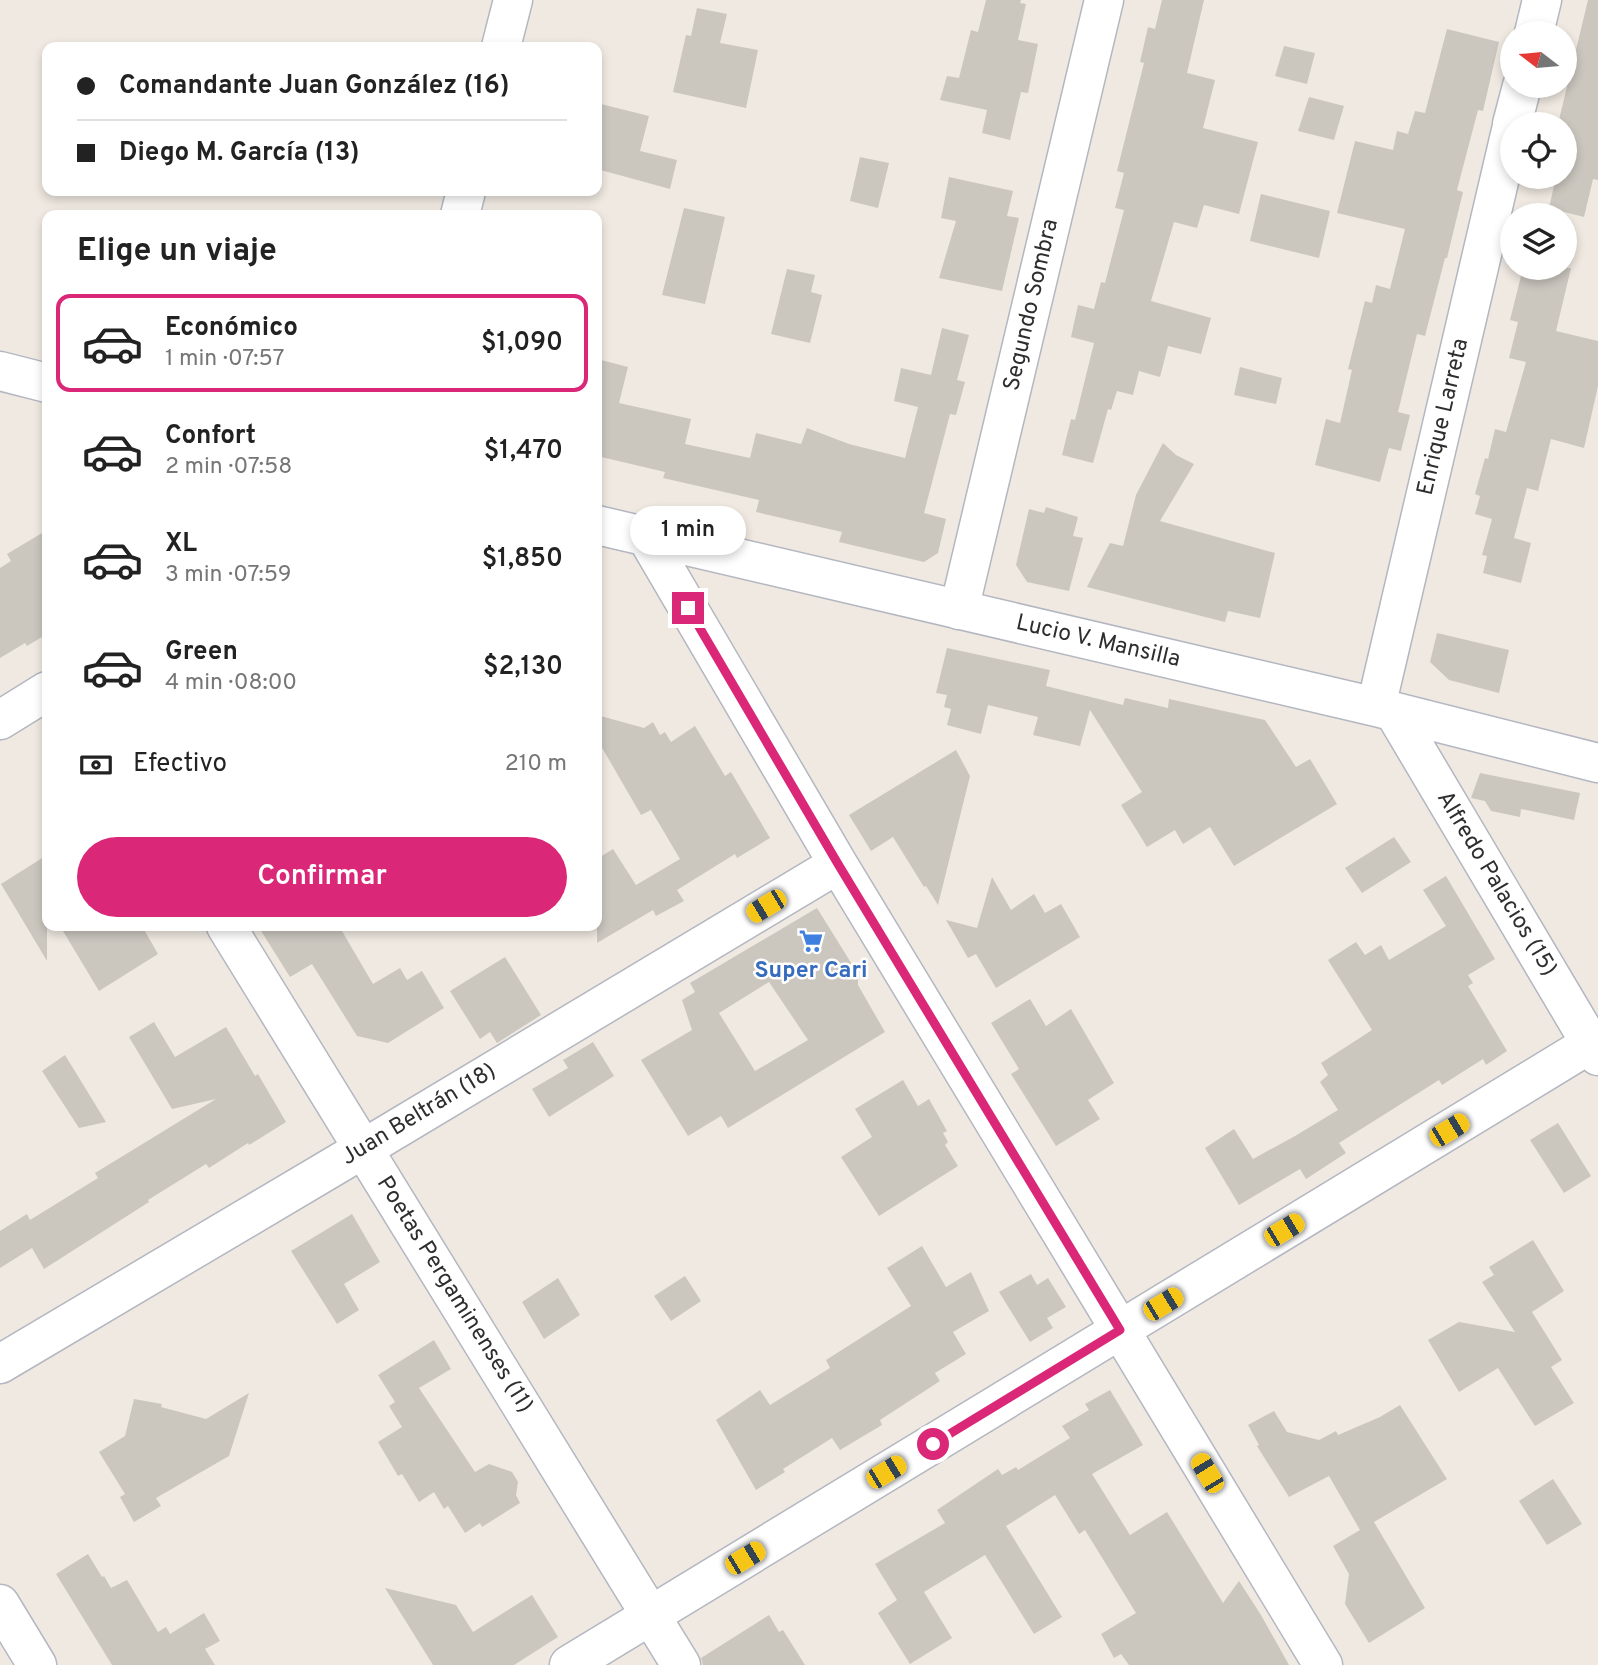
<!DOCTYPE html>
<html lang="es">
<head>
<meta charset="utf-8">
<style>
	:root { --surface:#fff; --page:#f2f2f2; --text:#222; --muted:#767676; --line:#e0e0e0; --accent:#db2777 }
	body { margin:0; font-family:Overpass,sans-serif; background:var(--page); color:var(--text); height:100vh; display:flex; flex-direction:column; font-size:26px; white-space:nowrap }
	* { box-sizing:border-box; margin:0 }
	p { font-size:23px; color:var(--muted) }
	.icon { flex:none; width:38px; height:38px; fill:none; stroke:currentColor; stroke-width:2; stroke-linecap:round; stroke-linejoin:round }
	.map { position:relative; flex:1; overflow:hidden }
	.drawer { position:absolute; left:42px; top:210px; width:560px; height:721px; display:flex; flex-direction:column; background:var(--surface); border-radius:14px; box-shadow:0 4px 10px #0003 }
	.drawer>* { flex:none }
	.hud { position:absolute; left:42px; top:42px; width:560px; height:154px; border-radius:14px; box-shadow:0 4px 10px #0003; display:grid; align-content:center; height:154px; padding:0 35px; background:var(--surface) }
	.needle { width:46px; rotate:286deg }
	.tools { position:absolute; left:1500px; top:21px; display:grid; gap:14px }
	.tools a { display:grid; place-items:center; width:77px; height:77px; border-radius:50%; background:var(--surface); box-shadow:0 4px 10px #0003; font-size:35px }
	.end { position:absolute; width:32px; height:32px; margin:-16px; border:9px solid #db2777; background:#fff; box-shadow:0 0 0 4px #fff }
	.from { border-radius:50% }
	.bubble { position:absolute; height:49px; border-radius:24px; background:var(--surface); box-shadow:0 4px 10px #0003; font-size:23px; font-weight:600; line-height:49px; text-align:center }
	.car { position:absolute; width:21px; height:42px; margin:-21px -10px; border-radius:9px; box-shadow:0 0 5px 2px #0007; background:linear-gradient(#f5c518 24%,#345 0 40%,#f5c518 0 76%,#345 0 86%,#f5c518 0) }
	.hud b { display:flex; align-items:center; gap:24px; height:66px; font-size:26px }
	.hud b+b { border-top:2px solid var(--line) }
	.hud i { width:18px; height:18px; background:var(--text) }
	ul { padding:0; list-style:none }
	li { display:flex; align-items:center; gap:21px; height:98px; margin:0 14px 10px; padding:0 21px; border:4px solid transparent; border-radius:14px }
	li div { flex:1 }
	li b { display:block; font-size:26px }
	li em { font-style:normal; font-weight:600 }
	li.active { border-color:var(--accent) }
	li>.icon { width:63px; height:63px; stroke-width:1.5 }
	h2 { padding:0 35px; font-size:32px; line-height:84px }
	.pay { display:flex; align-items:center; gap:18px; height:77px; padding:0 35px; font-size:26px }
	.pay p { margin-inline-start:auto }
	.button { display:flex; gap:14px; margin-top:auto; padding:14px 35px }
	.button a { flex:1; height:80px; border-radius:42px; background:var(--accent); color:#fff; font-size:28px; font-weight:600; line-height:80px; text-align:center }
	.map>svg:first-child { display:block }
	.building { fill:#cbc7bf; fill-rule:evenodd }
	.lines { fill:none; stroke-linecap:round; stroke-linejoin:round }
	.minor-casing { stroke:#b4b7c1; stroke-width:41 }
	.minor { stroke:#fff; stroke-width:38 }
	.route { stroke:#db2777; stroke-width:9 }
	.labels { text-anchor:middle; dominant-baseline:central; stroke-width:5; stroke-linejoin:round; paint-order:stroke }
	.street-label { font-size:23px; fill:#2e2e2e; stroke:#fff }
	.shop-label { font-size:23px; font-weight:bold; fill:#366cbe; stroke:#fff }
</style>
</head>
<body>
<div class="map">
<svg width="1598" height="1665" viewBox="0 0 1598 1665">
	<rect width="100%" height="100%" fill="#efe9e1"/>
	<path class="building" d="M986,0h35l-1,3 6,1 -8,36 20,4 -10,49 -7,-1 -11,48 -28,-7 5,-23 -47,-10 7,-24 12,2 12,-48 7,2z
		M1162,0h42l-17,73 28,7 -12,48 55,14 -19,72 -35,-9 -7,23 -23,-6 -23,79 60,17 -10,36 -33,-8 -8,31 -21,-6 -6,24 -16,-4 -6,19 -3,-1 -15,54 -31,-8 9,-36 4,1 19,-77 -23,-6 7,-32 16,4 7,-27 4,1 19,-73 -9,-2 9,-35 -7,-2 27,-108 -4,-1 8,-35 7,2z
		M1588,0h10v180l-5,-1 -9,38 -35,-9 7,-31h8v-53h-6z
		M697,8l30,6 -7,29 38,7 -12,58 -73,-16 13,-57 5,1z
		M1447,29l52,13 -16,69 -5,-1 -21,80 6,2 -16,66h-2l-20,78 -8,-2 -19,78 12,3 -9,36 -12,-3 -9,34 -65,-17 11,-46 14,4 12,-53 -4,-1 17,-68 7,2 4,-18 14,4 15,-60 -68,-16 18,-72 38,9 4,-19 11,3 7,-23 10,2z
		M1284,46l31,7 -8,31 -32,-8z
		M1309,97l35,9 -10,34 -36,-9z
		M597,103l52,13 -9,35 37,9 -7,29 -73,-20z
		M860,157l29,6 -11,45 -28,-7z
		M949,177l64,14 -6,25 12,2 -17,73 -63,-13 17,-57 -15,-3z
		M1261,194l69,17 -11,47 -69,-17z
		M684,208l41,9 -20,87 -43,-9z
		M1523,268h48l-15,63 42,10v45l-14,62 -33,-9 -13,52 -11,-3 -13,50 17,5 -10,40 -38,-10 4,-17 -5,-1 10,-36 -17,-5 5,-18 -5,-2 10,-36 3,1 7,-30 11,3 20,-70 -17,-4 9,-36 -8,-2z
		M787,269l28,6 -4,17 11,3 -12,48 -39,-9z
		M942,328l27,7 -12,45 8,2 -9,33 -6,-1 -26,99 22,6 -8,34 -14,9 -85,-20 3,-10 -86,-20 3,-12 -96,-22 2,-6 -68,-16v-97l31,8 -9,36 72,16 -6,25 65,14 6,-25 45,11 6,-16 42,16 56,14 13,-51 -24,-6 7,-33 30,7z
		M1240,367l42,11 -6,26 -42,-9z
		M1163,443l13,12 18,9 -34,57 115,32 -15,65 -32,-7 -3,11 -138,-35 23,-44 13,3 13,-51z
		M1046,507l32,10 -5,19 10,2 -14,53 -42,-9 -11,-17 13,-56 15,4z
		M47,530v104l-20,12 -2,-3 -25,15v-90l11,-7 -4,-7z
		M1437,633l72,17 -10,43 -50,-13 -19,-18z
		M947,648l103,22 -4,16 77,19 2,-7 43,10 1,-9 96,21 31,47 14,-8 27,45 -103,62 -24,-39 -27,17 -8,-14 -28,17 -26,-42 21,-13 -52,-82 -10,36 -47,-11 5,-18 -50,-12 -7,29 -34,-9 4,-16 -7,-2 3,-12 -11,-2z
		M597,715l47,13 9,-6 7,13 5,-3 6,10 24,-16 30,50 6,-4 39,66 -33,20 -2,-4 -58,36 7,11 -28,15 -3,-6 -56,33v-84l16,-10 23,36 44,-26 -29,-49 -10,5 -44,-76z
		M956,750l14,26 -32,129 -12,-19 -2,1 -31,-50 -22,14 -22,-36z
		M1480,773l100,20 -6,27 -53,-11 -1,8 -29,-6 -6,-10 -14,-3z
		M1394,837l17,25 -49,31 -17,-25z
		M47,855v106l-46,-77z
		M1446,876l49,83 -27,16 5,8 -5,3 39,65 -21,14 -3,-6 -41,26 -3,-5 -100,63 7,10 -40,26 -6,-10 -61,36 -34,-57 29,-19 19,30 42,-23 43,-26 -18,-28 8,-7 -7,-12 51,-33 -44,-70 28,-18 9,13 16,-10 8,15 57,-34 -23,-36z
		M992,877l19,33 23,-16 11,19 16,-9 19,33 -84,51 -20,-34 -8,4 -22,-38 31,8z
		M817,908l41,66v11l27,47 -157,96 -7,-12 -33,20 -47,-76 51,-30 -10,-30 13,-8 -5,-9zM769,982l39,58 -53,31 -36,-58z
		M60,926h82l16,28 -59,37z
		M258,926h81l34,58 27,-16 7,12 15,-9 22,37 -56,35 -31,-7 -45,-72 -22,13z
		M505,957l36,58 -44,28 -7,-11 -10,7 -30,-48z
		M1030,999l16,27 25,-17 43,74 -26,17 12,19 -44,27 -45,-72 8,-5 -28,-46z
		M154,1022l21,35 51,-30 29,49 3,-2 28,48 -37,23 -1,-2 -39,25 -3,-4 -58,36 1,2 -105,67 -12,-21 -32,20v-37l27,-17 3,6 68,-42 -3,-5 121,-74 -44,10 -43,-72z
		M593,1042l21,34 -65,41 -17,-28 36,-21 -5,-8z
		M65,1055l41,67 -27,6 -37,-57z
		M903,1080l15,26 11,-7 18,32 -4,2 5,9 -3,3 13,21 -79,50 -38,-59 31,-20 -17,-28z
		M1558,1123l33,53 -27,17 -34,-53z
		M352,1214l28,48 -36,22 15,26 -22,14 -46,-73z
		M1533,1240l31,51 -32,21 30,48 -11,7 23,36 -39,23 -37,-58 -39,24 -31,-52 31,-18 56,10 -33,-50 12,-7 -5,-8z
		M922,1246l24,41 25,-15 18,39 -36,21 13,22 -31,19 5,8 -60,39 2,5 -42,25 -8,-12 -49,31 2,3 -29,18 -40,-70 44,-30 10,15 60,-37 -4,-8 85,-54 -24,-38z
		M1031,1274l6,11 11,-7 18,29 -19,11 6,10 -23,14 -31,-50z
		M685,1276l16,25 -30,20 -17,-25z
		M558,1278l22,37 -36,24 -22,-37z
		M434,1340l17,29 -32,19 56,84 14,-8 23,8 6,10 -2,13 4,8 -38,24 -2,-4 -15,10 -17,-27 -4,3 -10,-17 -15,10 -17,-28 -4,2 -20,-34 24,-15 -13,-21 6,-4 -17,-27z
		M1110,1390l33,55 -51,29 38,61 37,-23 56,91 16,-22 22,34 28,50h-160l-8,-11 -7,4 -13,-24 35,-21 -51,-83 -6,4 -24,-39 -49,31 56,91 -28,17 -49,-79 -61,37 28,46 -42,26 -32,-51 19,-13 -22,-36 70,-41 -8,-13 61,-41 4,6 14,-8 2,3 52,-32 -8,-12 27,-16 -4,-6z
		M249,1393l-20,63 -73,42 5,8 -27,16 -14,-25 5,-3 -26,-42 26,-16 9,-37 28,5 -1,3 45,12z
		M1400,1405l47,74 -73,43 51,86 -56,35 -24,-39 4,-30 -16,-28 27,-16 -31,-54 -40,21 -32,-51 2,-1 -11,-20 26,-14 13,21 32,8 17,-9 2,4 42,-18z
		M1553,1479l29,45 -35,21 -28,-44z
		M88,1554l14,23 2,-1 7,12 16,-8 31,52 8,-5 4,7 34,-21 16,28 -15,8 10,16h-103l-56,-91z
		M385,1588l71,17 17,27 59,-37 26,42 -44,28h-81z
		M769,1615l10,17 4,-2 22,35h-102l-2,-7z"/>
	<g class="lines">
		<g class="minor-casing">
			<path id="minor" d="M1534,33l8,-33
				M501,47l12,-47
				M1512,124l10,-38
				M460,215l6,-24
				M0,371l47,12
				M597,525l779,182 222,56
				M647,538l191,326 485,801
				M959,610l145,-610
				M1376,707l136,-581
				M1394,712l204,344
				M0,720l47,-29
				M226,926l455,739
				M0,1364l363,-215 475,-285
				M0,1604l37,61
				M569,1665l1021,-621"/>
		</g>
		<use href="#minor" class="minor"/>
	</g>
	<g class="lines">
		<path class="route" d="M688,608l150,256 282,466 -187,114"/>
	</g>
	<defs>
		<g id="supermarket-bare" transform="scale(1.89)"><path d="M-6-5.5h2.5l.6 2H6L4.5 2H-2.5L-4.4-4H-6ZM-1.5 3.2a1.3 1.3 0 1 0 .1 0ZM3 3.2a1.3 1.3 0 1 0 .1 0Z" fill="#3f7fe0" stroke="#fff" stroke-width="2.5" paint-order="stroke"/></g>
	</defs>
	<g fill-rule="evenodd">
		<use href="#supermarket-bare" x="811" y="941"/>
	</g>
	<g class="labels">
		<g class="street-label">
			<text transform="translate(1032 305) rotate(-77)">Segundo Sombra</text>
			<text transform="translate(1444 417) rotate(-77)">Enrique Larreta</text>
			<text transform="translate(1098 642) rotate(13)">Lucio V. Mansilla</text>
			<text transform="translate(1496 884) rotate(59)">Alfredo Palacios (15)</text>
			<text transform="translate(419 1115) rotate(-31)">Juan Beltrán (18)</text>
			<text transform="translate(454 1295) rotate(58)">Poetas Pergaminenses (11)</text>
		</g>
		<g class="shop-label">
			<text x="811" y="971">Super Cari</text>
		</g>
	</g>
</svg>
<div class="tools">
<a><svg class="needle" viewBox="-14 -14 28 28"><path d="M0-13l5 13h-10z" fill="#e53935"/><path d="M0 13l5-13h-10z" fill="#767676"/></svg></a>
<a><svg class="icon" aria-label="locate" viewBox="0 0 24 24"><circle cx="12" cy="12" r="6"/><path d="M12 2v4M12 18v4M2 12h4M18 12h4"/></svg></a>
<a><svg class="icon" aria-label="layers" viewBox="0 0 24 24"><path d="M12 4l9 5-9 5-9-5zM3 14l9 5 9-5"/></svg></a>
</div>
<i class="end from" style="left:933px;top:1444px"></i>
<i class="end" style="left:688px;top:608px"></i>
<div class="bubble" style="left:630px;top:506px;width:116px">1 min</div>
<i class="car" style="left:766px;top:906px;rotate:239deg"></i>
<i class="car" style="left:1449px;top:1130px;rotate:59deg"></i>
<i class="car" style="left:1284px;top:1230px;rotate:59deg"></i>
<i class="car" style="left:1163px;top:1304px;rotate:59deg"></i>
<i class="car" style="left:886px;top:1472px;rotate:59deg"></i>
<i class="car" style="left:1207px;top:1473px;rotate:329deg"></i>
<i class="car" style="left:745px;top:1558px;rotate:59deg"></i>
<div class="hud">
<b><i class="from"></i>Comandante Juan González (16)</b>
<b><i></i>Diego M. García (13)</b>
</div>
<section class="drawer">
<h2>Elige un viaje</h2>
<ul>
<li class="active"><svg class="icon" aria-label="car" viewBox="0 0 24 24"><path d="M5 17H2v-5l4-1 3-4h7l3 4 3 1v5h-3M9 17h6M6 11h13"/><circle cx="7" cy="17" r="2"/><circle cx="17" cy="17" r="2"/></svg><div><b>Económico</b><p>1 min · 07:57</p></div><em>$1,090</em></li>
<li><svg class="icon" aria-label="car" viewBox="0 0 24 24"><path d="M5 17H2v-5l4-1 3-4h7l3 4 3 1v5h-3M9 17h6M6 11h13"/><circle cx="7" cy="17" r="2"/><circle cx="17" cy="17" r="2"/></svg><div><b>Confort</b><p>2 min · 07:58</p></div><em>$1,470</em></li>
<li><svg class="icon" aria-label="car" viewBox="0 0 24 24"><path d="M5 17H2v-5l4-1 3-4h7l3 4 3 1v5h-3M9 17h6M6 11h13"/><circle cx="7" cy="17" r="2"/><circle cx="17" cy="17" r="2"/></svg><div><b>XL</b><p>3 min · 07:59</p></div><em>$1,850</em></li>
<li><svg class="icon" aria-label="car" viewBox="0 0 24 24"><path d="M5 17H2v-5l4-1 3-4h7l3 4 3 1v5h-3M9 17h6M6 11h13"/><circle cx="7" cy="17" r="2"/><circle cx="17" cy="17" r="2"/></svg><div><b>Green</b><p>4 min · 08:00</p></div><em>$2,130</em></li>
</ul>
<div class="pay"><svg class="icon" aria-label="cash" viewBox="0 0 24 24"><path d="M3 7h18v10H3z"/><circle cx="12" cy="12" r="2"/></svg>Efectivo<p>210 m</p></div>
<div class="button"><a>Confirmar</a></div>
</section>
</div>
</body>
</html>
